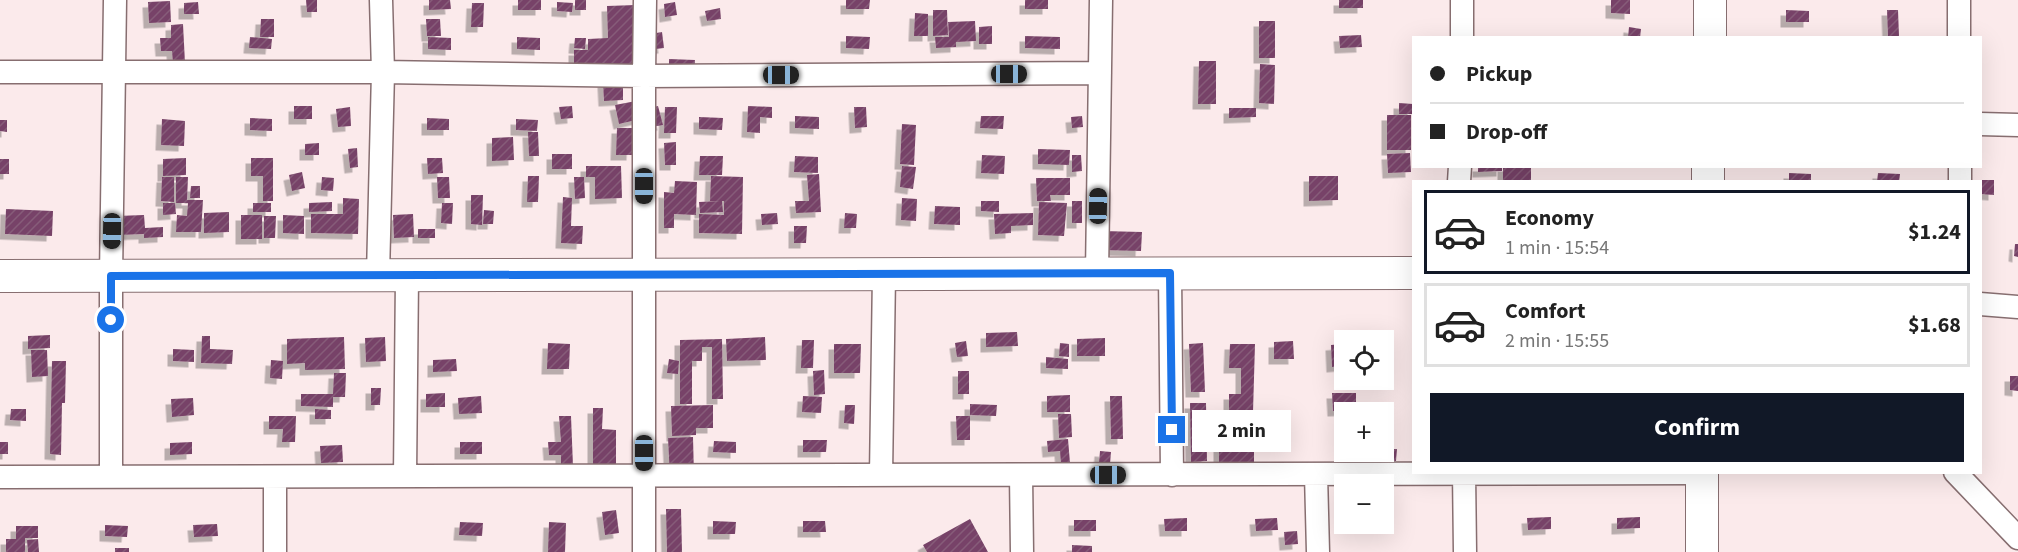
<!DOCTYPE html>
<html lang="en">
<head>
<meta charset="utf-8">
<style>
	:root { --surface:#fff; --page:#f2f2f2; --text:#222; --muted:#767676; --line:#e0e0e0; --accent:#111827 }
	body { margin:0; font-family:"Source Sans 3",sans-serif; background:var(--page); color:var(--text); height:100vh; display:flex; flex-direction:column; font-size:22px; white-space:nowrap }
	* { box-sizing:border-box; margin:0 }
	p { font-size:20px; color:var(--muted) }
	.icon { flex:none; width:33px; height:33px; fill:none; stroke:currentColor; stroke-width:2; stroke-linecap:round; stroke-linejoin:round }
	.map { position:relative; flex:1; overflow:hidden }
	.sheet { position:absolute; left:1412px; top:180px; width:570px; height:294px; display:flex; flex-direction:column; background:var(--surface); border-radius:0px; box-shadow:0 6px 24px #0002 }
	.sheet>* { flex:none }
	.guide { position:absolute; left:1412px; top:36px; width:570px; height:132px; border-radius:0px; box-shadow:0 6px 24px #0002; display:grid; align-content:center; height:132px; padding:0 18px; background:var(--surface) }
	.tools { position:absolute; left:1334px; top:330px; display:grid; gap:12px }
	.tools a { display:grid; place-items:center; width:60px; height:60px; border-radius:0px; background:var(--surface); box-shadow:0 6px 24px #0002; font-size:30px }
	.end { position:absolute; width:27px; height:27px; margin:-14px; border:8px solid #1a73e8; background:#fff; box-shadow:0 0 0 3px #fff }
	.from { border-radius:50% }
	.bubble { position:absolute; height:42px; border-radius:0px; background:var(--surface); box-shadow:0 6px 24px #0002; font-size:20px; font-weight:700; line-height:42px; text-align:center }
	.car { position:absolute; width:18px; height:36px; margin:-18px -9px; border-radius:8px; box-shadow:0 0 4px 2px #0007; background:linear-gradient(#222 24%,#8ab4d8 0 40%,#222 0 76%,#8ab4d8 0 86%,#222 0) }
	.guide b { display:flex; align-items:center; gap:21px; height:57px; font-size:22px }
	.guide b+b { border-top:2px solid var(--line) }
	.guide i { width:15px; height:15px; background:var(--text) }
	ul { padding:10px 0 0; list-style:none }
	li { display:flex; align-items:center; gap:18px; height:84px; margin:0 12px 9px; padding:0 6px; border:3px solid var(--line); border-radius:0px }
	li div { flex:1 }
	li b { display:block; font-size:22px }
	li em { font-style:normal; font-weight:700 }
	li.active { border-color:var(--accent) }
	li>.icon { width:54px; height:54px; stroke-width:1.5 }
	.action { display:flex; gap:12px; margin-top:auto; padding:12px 18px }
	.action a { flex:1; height:69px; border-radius:0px; background:var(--accent); color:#fff; font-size:24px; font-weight:700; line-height:69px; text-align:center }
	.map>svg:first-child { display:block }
	.building { fill:url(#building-hatch); filter:url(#shadow) }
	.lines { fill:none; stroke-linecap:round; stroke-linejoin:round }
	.street-casing { stroke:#876e70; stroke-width:25 }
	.secondary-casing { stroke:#876e70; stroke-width:34 }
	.street { stroke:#fff; stroke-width:22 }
	.secondary { stroke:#fff; stroke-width:32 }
	.route { stroke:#1a73e8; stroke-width:8 }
</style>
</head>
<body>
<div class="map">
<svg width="2018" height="552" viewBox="0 0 2018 552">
	<defs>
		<pattern id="building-hatch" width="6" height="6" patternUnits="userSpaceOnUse" patternTransform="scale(1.5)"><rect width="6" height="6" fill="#774367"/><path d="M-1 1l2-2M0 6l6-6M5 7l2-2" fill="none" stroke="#865c79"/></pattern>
		<filter id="shadow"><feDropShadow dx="-5.5" dy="5.5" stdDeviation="0" flood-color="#0004"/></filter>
	</defs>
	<rect width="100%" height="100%" fill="#fbeaeb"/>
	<path class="building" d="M306,0h11v12h-10z
		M429,0h21l1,9 -22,1z
		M518,0h23v10h-23z
		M575,0h11v10h-11z
		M846,0h24l-1,9h-23z
		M1025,0h23v9h-23z
		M1339,0h24v8h-24z
		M1611,0h19v14l-19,-1z
		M170,1l1,21 -22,1 -1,-21z
		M198,2l1,12h-15v-11z
		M557,2l16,1 -1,9 -15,-1z
		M675,2l2,13 -12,2 -1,-13z
		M472,3h12l-1,24h-12z
		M636,5l1,70 -63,1v-26h14v-11l20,-1 -1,-32z
		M720,8l1,11 -14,2 -2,-10z
		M933,10h14l1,25 -15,1z
		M1786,10l23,1v11h-23z
		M1887,10h11l1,26h-11z
		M915,13l13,1v22h-14z
		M261,19h13v18h-14z
		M426,19h14l1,17h-14z
		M975,21l1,20 -20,1v5l-20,1 -1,-11h14l-1,-15z
		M1259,21h16v37h-16z
		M183,24l2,39h-12l-1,-12h-11l-1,-13h11v-13z
		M992,26v18h-13v-17z
		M1629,27l12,2 -1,9h-12z
		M662,32l2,16 -17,2 -2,-15z
		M1361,35l1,12 -22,1 -1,-12z
		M846,36l24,1 -1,12 -23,-1z
		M1025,36l35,1v12l-35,-1z
		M250,37l22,2 -1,10 -22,-1z
		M428,37l23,1v12l-23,-1z
		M517,37l23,1v12l-23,-1z
		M575,38h11l-1,11 -11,-1z
		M669,59l26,1 -1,16 -25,-1z
		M1199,61h17v43h-18z
		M1260,64l15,1 -1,39 -15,-1z
		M623,81v19l-19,1 -1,-19z
		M636,101l4,18 -21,5 -4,-19z
		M1399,103l14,1v10h-14z
		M294,106h18v13h-18z
		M572,106l1,12 -12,1 -2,-12z
		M658,106l5,19 -17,3 -5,-18z
		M748,106l24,1v11l-12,-1v16l-13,-1z
		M350,107l1,19 -13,1 -2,-18z
		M665,107h12l-1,26h-12z
		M854,107h12l1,20 -12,1z
		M1229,108h27v9l-27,1z
		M1387,115h24v35h-24z
		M795,116l24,1v12l-24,-1z
		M981,116h23l-1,13 -23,-1z
		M1082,116l1,11 -11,1 -1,-11z
		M699,117l24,1 -1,12 -23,-1z
		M250,118l22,1v12l-22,-1z
		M427,118l22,1v11h-22z
		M162,119l23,2 -1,25 -23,-1z
		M516,119l22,1 -1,11 -21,-1z
		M0,120h7v12l-7,-1z
		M902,124l14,1 -2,40 -14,-1z
		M617,128h16l-1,27h-16z
		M528,132h10l1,24h-10z
		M513,137l1,23 -22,1v-23z
		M676,142v23h-11l-1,-22z
		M319,143v12h-14v-11z
		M357,148l1,19 -8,1 -2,-19z
		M1038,149l32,1 -1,15 -31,-1z
		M1410,153l1,19 -23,1 -1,-19z
		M552,154h20v15h-20z
		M982,155l23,1 -1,18 -23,-1z
		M1072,155h9l1,16 -10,1z
		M700,156h23l-1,19h-23z
		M795,156l23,1v16l-24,-1z
		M186,158v17l-23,1v-17z
		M251,158h22v43h-10v-25h-12z
		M427,158h15l1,15 -15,1z
		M0,159h9v15h-9z
		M586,166h35l1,32 -27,1v-22h-9z
		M902,166l14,1 -3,22 -13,-2z
		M1478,166h24v5l-24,1z
		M1503,166h28v16h-28z
		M302,172l3,16 -13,3 -3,-16z
		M1789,173l22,1v8h-22z
		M1878,173l22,1 -1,8h-22z
		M819,174l2,38 -25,1 -1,-12h14l-2,-26z
		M528,176h11l-1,26h-11z
		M711,176l32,1 -1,57 -43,-1v-19l25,1v-14h-2l1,11 -23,1 -1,-11 21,-1h-10z
		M1309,176h29v24l-29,1z
		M162,177h12v25l-13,-1z
		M176,177h12l-1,23h16l-2,32h-25l1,-17 10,1 1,-13h-12z
		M322,177l12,1 -1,13 -12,-1z
		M437,177h12l1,21h-12z
		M574,177h10l1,21 -10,1z
		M1036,178h34v17h-20l1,6h-14z
		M1980,180h14v15l-14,-1z
		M675,181l22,1 -1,33 -22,-1v14h-10v-36l10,1z
		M191,186h9v12h-10z
		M471,195h12l-1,30 -11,-1z
		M563,197l9,1 -1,28h12l-1,18 -21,-1z
		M343,198l16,1 -1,35 -47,-1v-19h32z
		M902,198l15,1 -1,22 -15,-1z
		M981,201h18v11l-18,-1z
		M1072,201h10v22h-10z
		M332,202v9l-23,1v-9z
		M1039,202l28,1 -3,33 -26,-1z
		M163,203h12l1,11 -13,1z
		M253,203h18v9h-18z
		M442,203h11l-1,21 -11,-1z
		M935,206l25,1v18l-26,-1z
		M6,209l47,2 -1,25 -47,-2z
		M484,210l10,1 -1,13h-10z
		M229,212v20l-25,1v-20z
		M777,213l1,11 -16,1 -1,-11z
		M845,213l12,1 -1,14h-12z
		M1033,213v12l-22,1v7l-16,1 -1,-20z
		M413,214l1,23 -20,1 -1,-23z
		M144,215l1,13 18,-1v10l-19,1v-4l-26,1 -1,-19z
		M241,215h21v24h-21z
		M283,215l21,1v18l-21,-1z
		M264,216h12l-1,22h-11z
		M794,226h13l-1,17h-12z
		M418,229h17v9h-17z
		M1102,231l40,1 -1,19 -39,-1z
		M2015,244h3v13l-4,-1z
		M1017,332l1,14 -32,1v-14z
		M50,335v13l-22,1v-13z
		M202,336h8v13l23,1 -1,14 -31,-1z
		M344,337l1,32 -40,1v-7l-18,1v-25z
		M385,337l1,24 -20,1 -1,-24z
		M765,337l1,23 -39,1 -1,-22z
		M1105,338v18h-28v-17z
		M722,339l1,60h-11v-52h-10v14h-10v43h-12v-64z
		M802,340h12l-1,28h-12z
		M966,341l2,15 -11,1 -2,-14z
		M1293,341l1,18h-20v-17z
		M1383,342h7v13h-7z
		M548,343l22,1 -1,25h-22z
		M1060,343l9,1v13l-10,-1z
		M1203,343l2,49h-14l-2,-48z
		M834,344h27l-1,29h-26z
		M1230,344h25l-2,68 -24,-1v-17h12v-26h-12z
		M1342,344v22l-10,1 -1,-22z
		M173,349l21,1v12l-21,-1z
		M31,350h16l1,26 -16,1z
		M1046,357l22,2v10l-22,-1z
		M456,359l1,12 -24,1v-12z
		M669,359l10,2 -1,13 -11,-1z
		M271,360l12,1 -1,18 -12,-1z
		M52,361h14l-1,42h-3l-1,52 -11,-1z
		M824,370l1,24 -11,1 -1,-24z
		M958,371h11v23h-11z
		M334,373h12l-1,24h-12v10l-32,-1v-12h32z
		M2010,376h8v15l-8,-1z
		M371,388h10l-1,17h-9z
		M445,393v14h-19v-13z
		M1332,393h24v17l-23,1z
		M1070,395v17h-23v-16z
		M481,396l1,17 -23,1 -1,-16z
		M803,396l19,1 -1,16 -19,-1z
		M1110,396h12l1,43h-12z
		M193,398l1,17 -22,2 -1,-18z
		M1190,403h16l1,58 -16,1z
		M970,404l27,1 -1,11 -26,-1z
		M713,405v23h-17v7l-24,1 -1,-30z
		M845,405h10l-1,19 -10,-1z
		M593,408h10l-1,21 14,1v35h-23z
		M11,409h15v12l-16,-1z
		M315,409l16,1v9h-16z
		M1058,414h13l1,23 -13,1z
		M269,416h27l-1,26h-13l1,-13h-14z
		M559,416h12l2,50h-12v-11h-12l-1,-13h13z
		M956,416h14v24h-13z
		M693,437l1,39 -24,1 -2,-39z
		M1068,439l2,24 -9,1 -1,-13 -12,1 -1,-11z
		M1219,439h35v25l-35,-1z
		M803,440h24l-1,12h-23z
		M714,441l22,1v11l-23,-1z
		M0,442h8v12h-8z
		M192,442v12l-22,1v-12z
		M460,442h22v12h-22z
		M342,445l1,17 -22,1 -1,-17z
		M1386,449h11l-1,12 -11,-1z
		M1100,451l11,1 -1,12 -11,-1z
		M666,509h15l1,43h-15z
		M616,510l3,23 -14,2 -3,-23z
		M1551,517v12l-23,1 -1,-12z
		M1640,517v11l-23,1v-11z
		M1187,518v13h-22l-1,-12z
		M1277,518l1,12 -22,1 -1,-12z
		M970,519l18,33h-61l-4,-7z
		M1074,520h22v11h-22z
		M713,521l23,1 -1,12h-22z
		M803,521h22l1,11h-23z
		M460,522l23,1 -1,13 -23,-1z
		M549,522l17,1 -1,29h-17z
		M217,524l1,12 -24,1 -1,-12z
		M105,525l23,1 -1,11 -22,-1z
		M16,526h22v12h-13v14h-19v-13h10z
		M1297,531l1,13 -13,1 -1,-13z
		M38,539l1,13h-11l-1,-12z
		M1072,545l20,1v6h-20z
		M115,548h14v4h-14z"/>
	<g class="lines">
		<g class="street-casing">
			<path id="street" d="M1959,0v38
				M1462,38v-38
				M0,72h383l261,4 456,-3
				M1980,124l38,1
				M1459,182l1,-16
				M1960,182v-16
				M1097,273l4,-273
				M1170,273l2,202
				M378,275l5,-203 -2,-72
				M1980,304l38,3
				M1464,472l1,80
				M1955,472l63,66
				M1316,474l2,78
				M881,475l3,-201
				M1021,475l1,77
				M405,476l2,-200
				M0,477l1702,-4
				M111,477v-201l4,-276
				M275,477v75
				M644,552v-476l1,-76"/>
		</g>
		<g class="secondary-casing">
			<path id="secondary" d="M1710,38v-38
				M1708,182v-16
				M0,276l1413,-3
				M1702,552v-80"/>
		</g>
		<use href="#street" class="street"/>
		<use href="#secondary" class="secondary"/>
	</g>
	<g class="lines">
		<path class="route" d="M111,320v-44l1059,-3 2,157"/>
	</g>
</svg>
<div class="tools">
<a><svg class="icon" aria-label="locate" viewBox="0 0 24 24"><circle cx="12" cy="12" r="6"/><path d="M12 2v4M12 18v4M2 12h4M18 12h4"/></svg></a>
<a>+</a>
<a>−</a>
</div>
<i class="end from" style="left:111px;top:320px"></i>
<i class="end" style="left:1172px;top:430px"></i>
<div class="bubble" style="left:1192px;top:410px;width:99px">2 min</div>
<i class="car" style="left:1009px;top:74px;rotate:90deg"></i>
<i class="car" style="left:781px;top:75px;rotate:90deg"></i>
<i class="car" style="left:644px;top:186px;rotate:180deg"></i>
<i class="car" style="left:1098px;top:206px;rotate:1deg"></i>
<i class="car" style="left:112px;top:231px;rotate:181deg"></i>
<i class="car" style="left:644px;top:453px;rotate:180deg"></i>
<i class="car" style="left:1108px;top:475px;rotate:90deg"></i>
<div class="guide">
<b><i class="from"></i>Pickup</b>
<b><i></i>Drop-off</b>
</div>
<section class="sheet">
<ul>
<li class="active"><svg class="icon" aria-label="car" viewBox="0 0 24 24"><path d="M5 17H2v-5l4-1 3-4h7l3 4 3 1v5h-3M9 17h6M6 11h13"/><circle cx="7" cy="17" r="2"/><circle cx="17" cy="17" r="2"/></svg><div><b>Economy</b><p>1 min · 15:54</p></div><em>$1.24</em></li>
<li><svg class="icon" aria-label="car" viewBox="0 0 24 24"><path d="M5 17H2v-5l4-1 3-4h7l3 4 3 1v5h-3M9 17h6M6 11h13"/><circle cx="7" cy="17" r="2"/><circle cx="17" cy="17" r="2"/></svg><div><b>Comfort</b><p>2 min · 15:55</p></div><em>$1.68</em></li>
</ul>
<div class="action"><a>Confirm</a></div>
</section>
</div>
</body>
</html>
